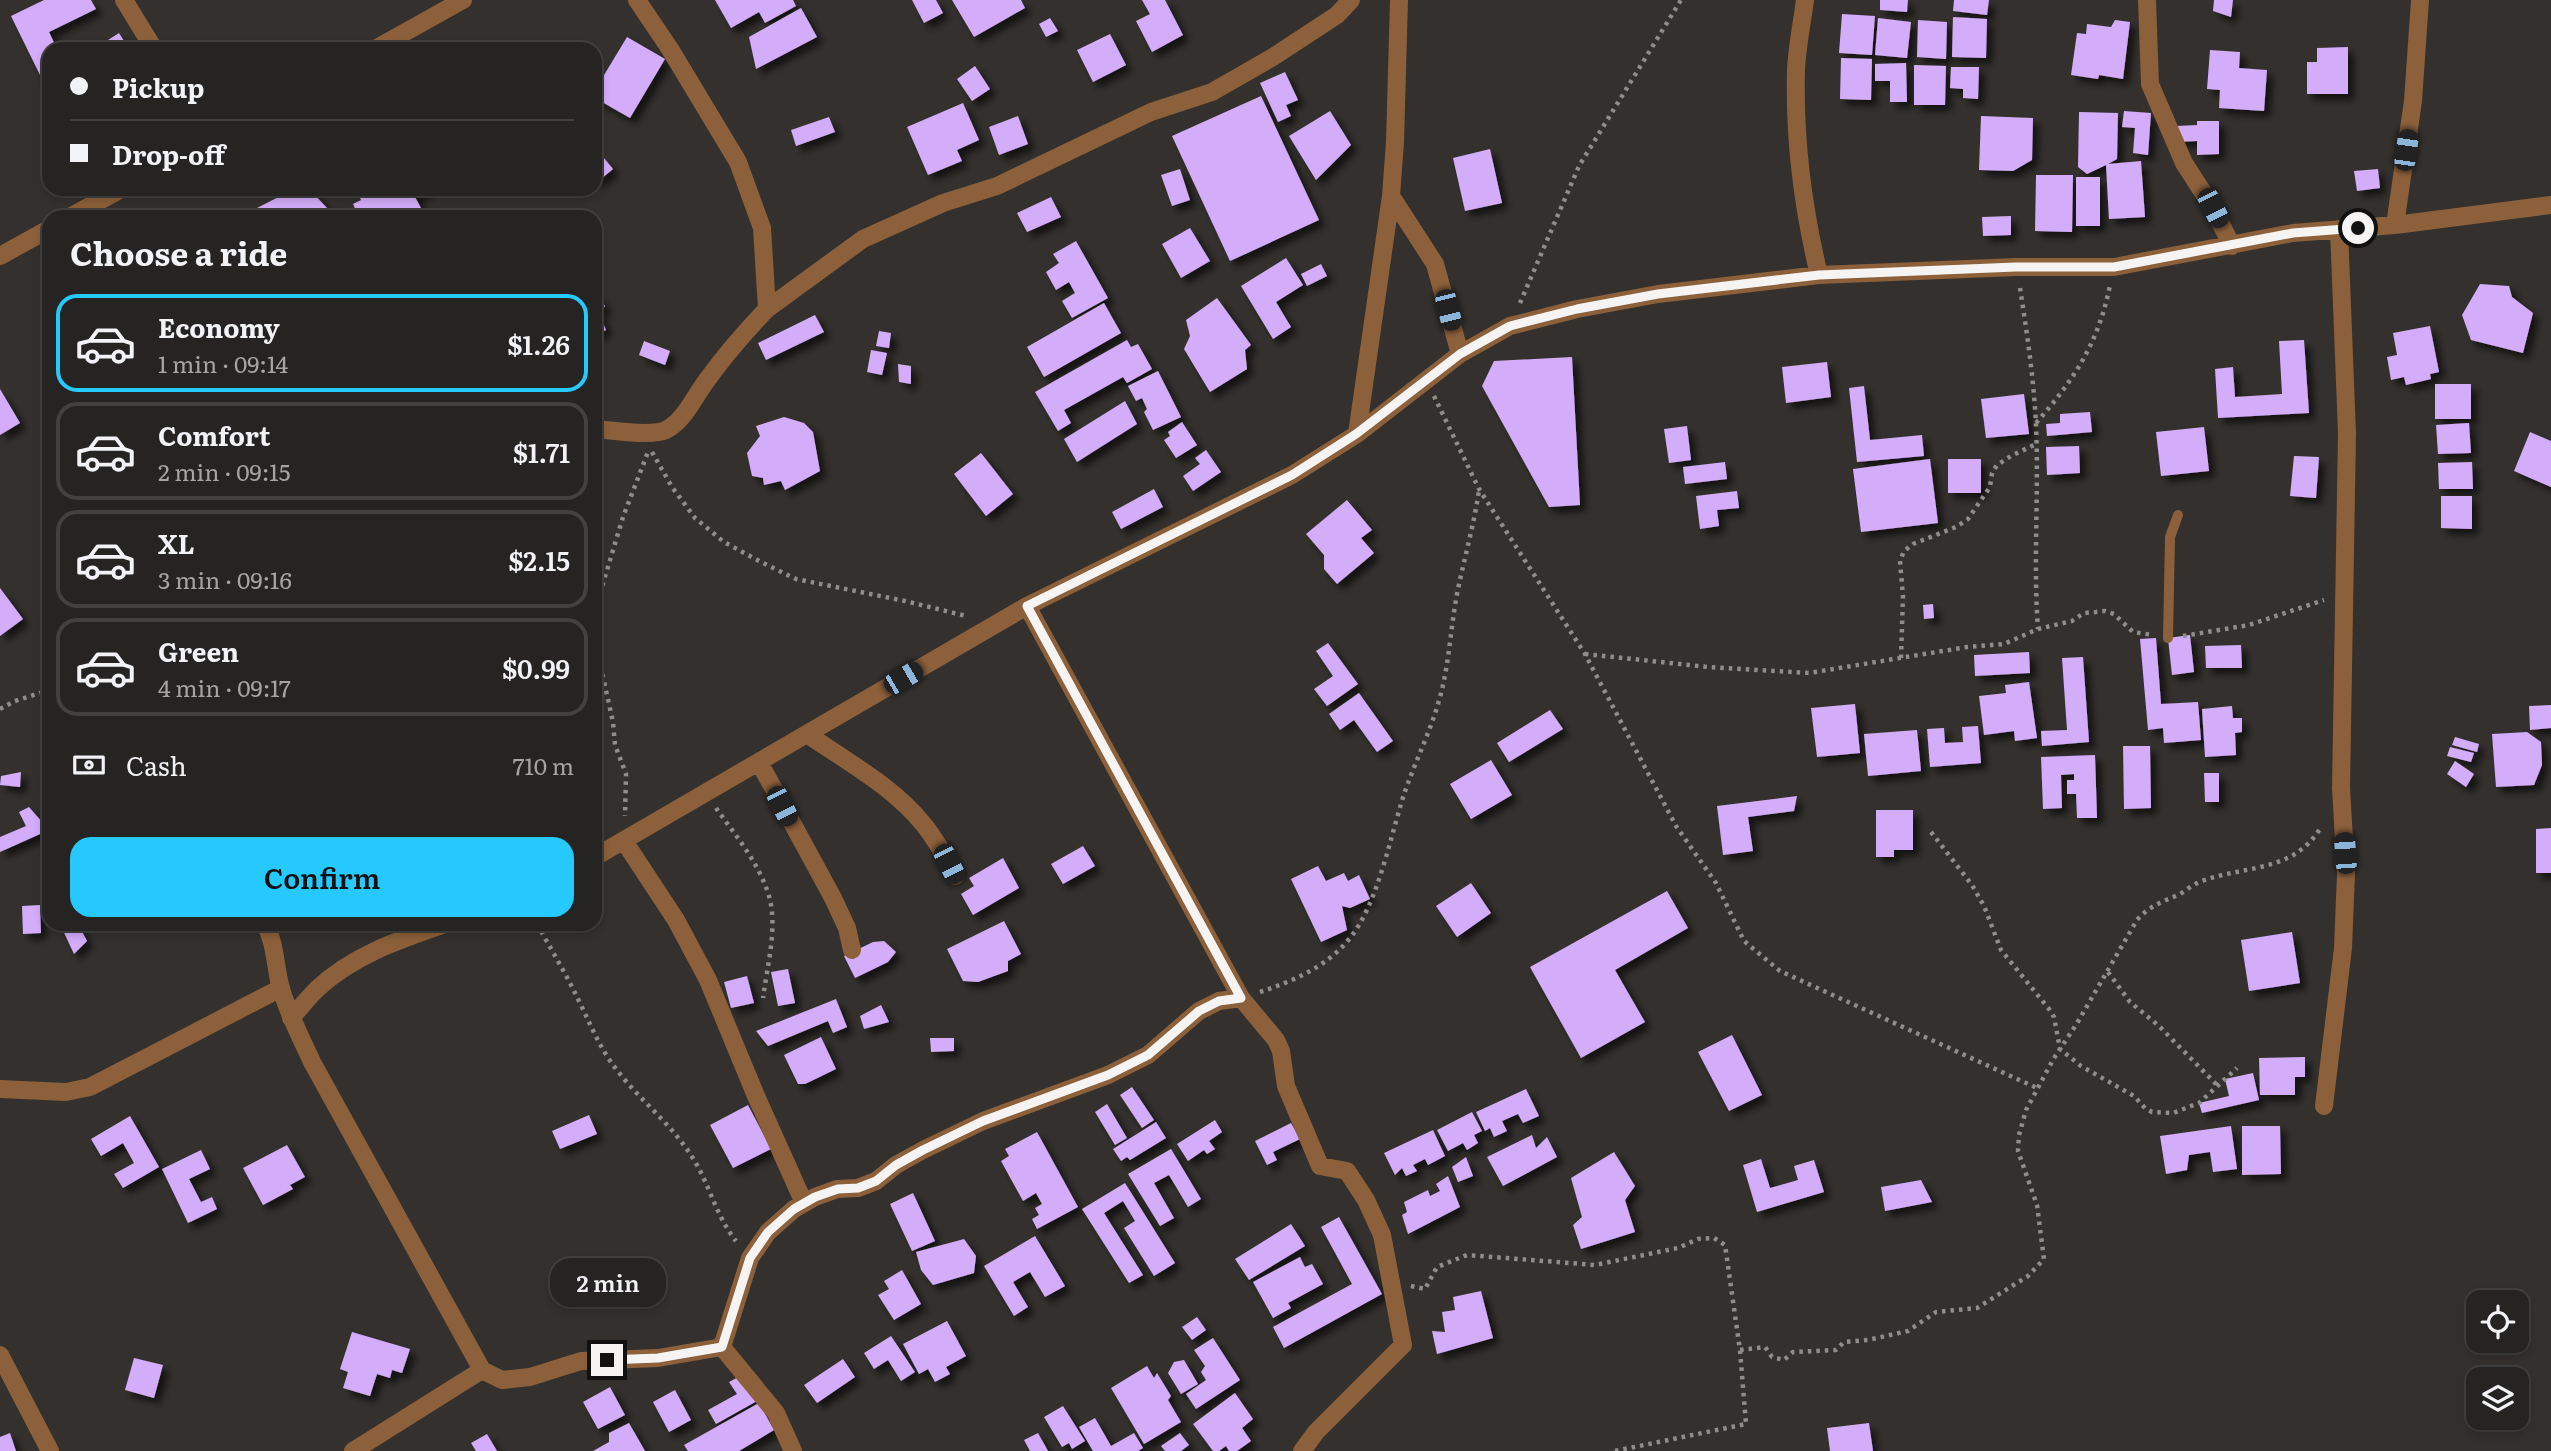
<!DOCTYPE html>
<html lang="en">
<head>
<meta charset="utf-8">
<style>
	:root { --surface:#262422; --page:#2e2c2a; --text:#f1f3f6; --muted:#a4a4a5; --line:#424140; --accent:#25c9fe }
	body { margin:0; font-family:Literata,serif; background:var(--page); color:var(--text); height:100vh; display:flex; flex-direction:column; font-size:26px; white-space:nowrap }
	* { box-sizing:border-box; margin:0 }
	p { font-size:23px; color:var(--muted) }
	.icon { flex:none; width:38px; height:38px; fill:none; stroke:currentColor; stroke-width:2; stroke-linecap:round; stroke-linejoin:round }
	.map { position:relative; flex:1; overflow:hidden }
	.side { position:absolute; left:42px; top:210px; width:560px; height:721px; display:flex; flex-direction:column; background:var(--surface); border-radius:21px; box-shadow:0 4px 10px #0003,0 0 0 2px var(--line) }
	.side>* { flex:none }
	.banner { position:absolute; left:42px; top:42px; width:560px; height:154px; border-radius:21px; box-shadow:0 4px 10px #0003,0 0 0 2px var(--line); display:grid; align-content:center; height:154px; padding:0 28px; background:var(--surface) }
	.buttons { position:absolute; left:2466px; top:1290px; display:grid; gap:14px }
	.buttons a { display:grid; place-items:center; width:63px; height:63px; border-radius:14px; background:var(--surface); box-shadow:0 4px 10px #0003,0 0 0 2px var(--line); font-size:35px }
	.end { position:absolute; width:32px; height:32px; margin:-16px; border:9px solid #f6f4f2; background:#111; box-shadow:0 0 0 4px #111 }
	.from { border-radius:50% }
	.bubble { position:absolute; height:49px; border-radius:21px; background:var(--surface); box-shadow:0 4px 10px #0003,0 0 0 2px var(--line); font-size:23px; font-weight:600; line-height:49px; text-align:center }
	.car { position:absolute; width:21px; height:42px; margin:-21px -10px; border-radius:9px; box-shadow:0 0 5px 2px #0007; background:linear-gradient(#222 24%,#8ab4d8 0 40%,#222 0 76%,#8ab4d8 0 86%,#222 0) }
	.banner b { display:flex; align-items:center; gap:24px; height:66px; font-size:26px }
	.banner b+b { border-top:2px solid var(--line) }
	.banner i { width:18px; height:18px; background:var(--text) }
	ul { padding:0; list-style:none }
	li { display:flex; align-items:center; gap:21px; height:98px; margin:0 14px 10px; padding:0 14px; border:4px solid var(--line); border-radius:21px }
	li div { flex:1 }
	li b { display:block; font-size:26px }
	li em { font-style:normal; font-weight:600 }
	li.current { border-color:var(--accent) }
	li>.icon { width:63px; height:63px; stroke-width:1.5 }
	h2 { padding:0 28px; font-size:32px; line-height:84px }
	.pay { display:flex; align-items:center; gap:18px; height:77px; padding:0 28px; font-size:26px }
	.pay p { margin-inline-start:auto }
	.button { display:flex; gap:14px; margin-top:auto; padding:14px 28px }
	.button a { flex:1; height:80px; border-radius:21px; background:var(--accent); color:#111; font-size:28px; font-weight:600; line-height:80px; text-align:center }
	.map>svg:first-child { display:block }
	.building { fill:#d4adfa; filter:url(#shadow) }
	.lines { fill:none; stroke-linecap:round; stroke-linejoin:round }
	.path { stroke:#908e8b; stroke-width:4.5; stroke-dasharray:3.5 5; stroke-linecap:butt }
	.lane { stroke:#8c603a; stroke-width:10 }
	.street { stroke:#8c603a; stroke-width:18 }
	.route { stroke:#f6f4f2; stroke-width:9 }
</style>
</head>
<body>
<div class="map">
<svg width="2551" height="1451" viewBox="0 0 2551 1451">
	<defs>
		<filter id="shadow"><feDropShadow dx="6" dy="6" stdDeviation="3.5" flood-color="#0009"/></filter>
	</defs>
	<rect width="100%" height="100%" fill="#33302d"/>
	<path class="building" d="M44,0h47l5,9 -47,23 8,17h-8v24l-8,4 -30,-61z
		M715,0h78l3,6 -31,17 -6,-11 -28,16z
		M912,0h24l7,13 -19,10z
		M952,0h69l4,8 -51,29z
		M1142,0h23l18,35 -31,17 -16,-31 14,-7z
		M1880,0h28l-1,12 -27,-2z
		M1954,0h35l-2,15 -34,-4z
		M2214,0h19l-2,17 -18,-6z
		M801,8l16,29 -61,32 -7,-32z
		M1842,14l33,2 -3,39 -33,-2z
		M1953,17l34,2 -1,39 -34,-1z
		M1050,18l8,13 -12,6 -7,-13z
		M1878,18l33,4 -4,36 -32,-3z
		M1918,20l29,2 -1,37 -29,-2z
		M2115,20l15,2 -7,57 -24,-4 -1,4 -27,-4 6,-42 9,1 1,-10 24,3z
		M119,33l10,16h-35z
		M1110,34l16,31 -33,17 -16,-32z
		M627,37l38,22 -35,59 -35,-20v-8z
		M2348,47v47h-41v-32h10v-14z
		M2210,50l30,2 -1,16 28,2 -3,41 -45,-3 1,-18 -13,-1z
		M1841,58l31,1 -1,41 -31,-1z
		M1906,63l1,39h-17v-21h-15v-17z
		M1914,65l32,1 -1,39h-31z
		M975,66l15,23 -18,12 -15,-22z
		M1951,67h28l-1,32 -15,-1v-9l-13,-1z
		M1285,72l13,28 -12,5 5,11 -13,6 -18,-39z
		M1261,96l58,124 -89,41 -58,-125z
		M963,103l16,37 -22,10 5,11 -34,14 -21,-48z
		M1330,111l21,34 -35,35 -27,-44z
		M2124,111l27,2 -3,42 -15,-2 2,-25 -13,-1z
		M2079,112l39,1 -1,46 -9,5 33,-3 4,56 -36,2 -3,-54 -19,9 -9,-7z
		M1018,116l10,28 -29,11 -10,-28z
		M1981,116l52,2 -1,42 -19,11 -34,-1z
		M829,117l6,15 -39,14 -5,-16z
		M2197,121h22v33l-22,1v-14l-20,1 -1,-16 21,-1z
		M1490,149l12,54 -37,8 -12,-53z
		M604,158l9,11 -18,15v-19z
		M1180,169l10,31 -18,6 -11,-31z
		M2378,169l2,19 -23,3 -3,-20z
		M2036,175h37l-1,57 -37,-1z
		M2076,177h24v49h-24z
		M294,189h15l19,20 -15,8h-52l-4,-9z
		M356,189h74l-15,8 6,11 -18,9h-44l-6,-13 8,-4z
		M1051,197l10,20 -34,15 -10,-19z
		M2011,216v19l-28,1 -1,-19z
		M1190,228l20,33 -29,17 -19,-34z
		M1076,241l32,57 -36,20 -10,-17 13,-8 -6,-11 -13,8 -10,-18 13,-9 -6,-9z
		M1286,258l17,27 -27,17 15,25 -18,12 -32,-53z
		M1321,264l6,12 -20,10 -6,-12z
		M2480,284l29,2 3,11 21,16 -10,40 -52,-13 -9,-25z
		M595,292l10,14 -6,8 7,16 -11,5z
		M1217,298l34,47 -6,5 2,19 -37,23 -26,-43 6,-13 -4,-16z
		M1104,303l17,30 -77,44 -17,-30z
		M815,315l9,17 -58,28 -8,-17z
		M2430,326l9,46 -9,2 1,5 -25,6 -2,-8 -13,3 -4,-23 10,-2 -4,-22z
		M879,331l12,2 -2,15 -13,-2z
		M1127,340l4,7 7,-3 14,25 -25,14 -4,-6 -59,33 7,13 -13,8 -23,-39z
		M2304,340l5,73 -91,5 -3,-49 18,-2 2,30 47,-3 -3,-53z
		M644,341l26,10 -5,14 -26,-10z
		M871,350l16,3 -5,22 -15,-3z
		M1572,357l8,148 -31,2 -67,-121 12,-25z
		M1827,362l4,35 -45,6 -4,-36z
		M898,364l13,2v18l-12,-2z
		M1158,371l23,46 -28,13 -9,-18 3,-3 -5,-11 -6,3 -8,-15z
		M2435,384h36v35h-36z
		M1864,386l6,54 52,-5 2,21 -67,6 -8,-74z
		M0,389l20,34 -20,12z
		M2024,394l5,40 -43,4 -5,-39z
		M1125,401l12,23 -60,38 -13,-23z
		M2090,412l2,20 -45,4 -1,-12 14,-1v-9z
		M784,417l20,6 9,9 7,39 -35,19 -4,-9 -17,4 -1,-7 -11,-2 -5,-23 13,-17 -4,-10z
		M1182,422l15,23 -21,13 -12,-18 6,-4 -2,-4z
		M2469,423l2,30 -33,1 -2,-29z
		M1687,426l4,34 -22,3 -5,-34z
		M2204,427l5,44 -48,5 -5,-44z
		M2530,432l21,9v46l-37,-16z
		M2079,446l1,27 -33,2 -1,-28z
		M1206,450l15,22 -28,19 -10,-15 17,-12 -5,-6z
		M981,453l32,41 -27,22 -32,-42z
		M2294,456l25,1 -3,41 -26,-2z
		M1930,459l8,64 -77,9 -8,-63z
		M1948,459h33v34h-33z
		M1725,462l2,17 -42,5 -2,-17z
		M2472,462l1,27h-34l-1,-26z
		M1154,489l9,18 -42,22 -9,-17z
		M1737,491l2,17 -22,2 2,16 -19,3 -4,-33z
		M2441,496h31v33l-31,-1z
		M1347,500l25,30 -11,8 13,15 -37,31 -13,-15v-14l-18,-21z
		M0,588l23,31 -23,17z
		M1933,604l1,14 -10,1 -1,-14z
		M2190,635l4,37 -22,3 -4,-37z
		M2156,638l5,66 37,-2 3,38 -37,3 -1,-15 -15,2 -8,-91z
		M1328,643l30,41 -31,22 -13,-17 19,-13 -17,-25z
		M2241,645l1,23h-36l-1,-22z
		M2029,652l1,21 -55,3 -1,-21z
		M2083,657l6,85 -47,4 -1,-15 26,-1 -5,-72z
		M2029,682l8,56 -22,3 -1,-10 -30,4 -5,-39 27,-3 -1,-8z
		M1359,693l34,48 -16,11 -23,-32 -14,10 -11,-16z
		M1855,704l5,49 -43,4 -6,-49z
		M2551,705v23l-21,2 -1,-24z
		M2232,706l1,12h9v14l-7,1 1,22 -31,2 -3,-48z
		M1550,710l13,19 -54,33 -12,-19z
		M1978,726l3,37 -51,4 -3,-38 17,-1 1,15 18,-1 -1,-15z
		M1917,730l4,41 -53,5 -4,-42z
		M2527,732l14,10 1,23 -8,20 -38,2 -4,-53z
		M2455,737l24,7 -2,8 -25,-7z
		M2123,746h27l1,62 -27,1z
		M2450,747l24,6 -3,9 -24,-6z
		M2095,755l2,63h-20l-1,-24h-9v-14h7v-6l-13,1 1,33 -19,1 -2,-52z
		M1491,760l21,35 -41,24 -21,-35z
		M2455,761l19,13 -8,13 -19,-13z
		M21,772l-1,15 -20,-2 1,-9z
		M2204,773h15v29h-14z
		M1797,796l-3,15 -46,6 5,34 -30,4 -6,-49z
		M29,807l20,23 -49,22v-15l26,-11 -7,-14z
		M1876,810h37v40h-19v7h-18z
		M2551,828v45h-15v-44z
		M1083,846l12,20 -32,18 -12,-20z
		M1003,858l16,30 -46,27 -12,-21 13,-8 -5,-8z
		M1318,866l8,15 18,-8 4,8 11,-6 11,24 -20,9 -8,-2 5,24 -26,12 -30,-63z
		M1471,883l20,30 -34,24 -21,-31z
		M1667,891l21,37 -73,42 30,52 -64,36 -51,-91z
		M40,905l1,28 -18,1 -1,-28z
		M1004,921l17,33 -13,7v10l-30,11 -15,-1 -16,-32z
		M60,924h18l9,17 -13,13z
		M2292,932l8,51 -51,8 -8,-51z
		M884,941l12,11 -8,10 -33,16 -11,-22 29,-14z
		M788,969l7,34 -17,3 -7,-34z
		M747,976l7,27 -23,5 -7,-26z
		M836,999l11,28 -14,6 -5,-12 -60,25 -12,-15z
		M881,1005l8,17 -25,7 -4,-13z
		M1732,1035l30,60 -33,16 -31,-59z
		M821,1037l15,32 -31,15h-7l-14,-29z
		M930,1038h24v13l-23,1z
		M2305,1057v20h-10v18h-35l-1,-37z
		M2253,1073l6,27 -57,13 -3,-10 30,-7 -4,-17z
		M1132,1087l22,33 -12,8 -22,-33z
		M1526,1089l13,27 -16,7 -5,-9 -16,7 5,10 -13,6 -4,-9 -5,3 -9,-19z
		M1107,1104l20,34 -12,7 -20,-33z
		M748,1105l23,44 -38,19 -23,-43z
		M1472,1112l10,19 -8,4 4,8 -11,7 -4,-7 -15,8 -11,-21z
		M589,1115l8,19 -37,15 -8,-18z
		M130,1116l29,51 -36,21 -9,-14 20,-11 -11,-20 -22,13 -10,-17z
		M1215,1120l7,12 -13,9 6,8 -8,5 -3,-4 -16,11 -11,-17z
		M1156,1122l10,16 -36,22 -3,-3 -6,4 -8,-12z
		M1291,1123l9,16 -27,13 4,8 -10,5 -12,-24z
		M2231,1126l6,43 -24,3 -3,-20 -21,3 -2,15 -21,4 -6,-38z
		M2242,1126h38l1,48 -39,1z
		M1433,1130l12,26 -17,9 -3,-6 -12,6 4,6 -11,5 -4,-8 -7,7 -11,-22z
		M1037,1132l41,75 -41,22 -5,-10 7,-4 -4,-7 7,-4 -6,-11 -13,8 -22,-40 8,-5 -4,-7z
		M1532,1135l4,13 11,-11 10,20 -54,29 -16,-29z
		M287,1145l18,32 -15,8 3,4 -30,16 -20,-37z
		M1171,1149l30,50 -13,8 -19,-32 -15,8 20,35 -14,8 -32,-52z
		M201,1150l9,19 -21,10 12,23 11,-5 5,12 -29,14 -26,-54z
		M1614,1152l21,34 -10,14 10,32 -54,17 -8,-24 9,-8 -11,-39z
		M1466,1157l7,19 -15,6 -6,-15z
		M1761,1159l9,29 28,-8 -4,-14 20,-6 10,32 -67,20 -14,-47z
		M1448,1176l12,31 -52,27 -6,-19 5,-3 -3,-10 24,-12 2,6 10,-5 -4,-7z
		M1921,1180l11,22 -47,9 -4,-24z
		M1125,1183l50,80 -21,13 -30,-48 11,-7 -12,-20 -19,12 39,62 -14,8 -47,-74z
		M913,1193l22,48 -23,10 -22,-47z
		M1339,1217l43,77 -98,54 -11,-21 79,-43 -31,-57z
		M1291,1224l14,22 -56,34 -14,-21z
		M1035,1236l30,50 -20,11 -15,-25 -17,10 15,25 -14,9 -30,-50z
		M964,1239l12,17 -2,17 -41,12 -12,-15 -5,-18z
		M1300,1257l5,10 7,-3 11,20 -35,19 3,5 -18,10 -20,-36z
		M902,1270l19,34 -27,16 -16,-25 11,-6 -5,-8z
		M1481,1291l12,47 -56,16 -5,-23 13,1 -3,-20 13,-2 -2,-13z
		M1197,1317l9,13 -14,10 -10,-13z
		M947,1321l19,35 -20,11 4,7 -15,8 -7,-13 -9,5 -16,-30z
		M352,1332l58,17 -8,24 -10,-3 -2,8 -13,-4 -7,22 -27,-8 5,-16 -8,-3z
		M891,1336l24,36 -14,9 -13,-21 -14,9 -10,-16z
		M1213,1338l27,42 -44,29 -10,-15 20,-14 -5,-8 4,-6 -11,-16z
		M134,1358l29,7 -9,33 -29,-8z
		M843,1359l12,18 -38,26 -13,-18z
		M1184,1360l14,24 -17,10 -13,-21 6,-11z
		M1147,1366l7,12 3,-5 14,23 -3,4 13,22 -37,22 -33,-56z
		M742,1375l15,26 -41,23 -8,-14 29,-16 -8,-12z
		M610,1387l15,28 -27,14 -15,-27z
		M675,1390l16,30 -22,12 -16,-30z
		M1235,1393l18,26 -11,9 9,13 -14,10h-8l-3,-5 -7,5h-6l-20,-27z
		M759,1403l15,27 -35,21h-51l-4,-6z
		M1063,1406l22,35 -13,8 -3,-6 -7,4 -18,-30z
		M1095,1418l16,28 23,-13 9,15 -5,3h-45l-14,-24z
		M629,1423l16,28h-52l16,-9v-9z
		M1869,1423l4,28h-43l-3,-23z
		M10,1433l6,18h-16v-14z
		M1038,1433l10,18h-18l-6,-11z
		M1180,1433l9,12 -8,6h-16l-4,-5z
		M487,1434l10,17h-21l-5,-8z"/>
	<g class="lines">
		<path class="path" d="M2020,288c7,45 14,92 16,138 3,67 -3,135 2,203
			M1520,303l59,-137 102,-166
			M1434,396l45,93 106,165 91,172 40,57 28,58 36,30 257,117
			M2036,423c38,-43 63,-81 74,-138
			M652,452l20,35 23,31 29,24 37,20 35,17 109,22 61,15
			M595,610l28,-93 25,-65
			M2183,636l66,-11 75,-25
			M595,641l18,81 2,23 11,29 -1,42
			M1585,654l123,13 101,6 158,-26 37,-3 34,-15 34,-8 12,-8 12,-1 9,-1 9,3 19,18 20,3
			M1901,658l2,-62 -3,-35 4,-10 9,-7 43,-17 12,-8 22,-32 2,-14 5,-8 14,-9 25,-12
			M0,709l15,-8 34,-11
			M716,808c20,28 43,55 53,88 9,31 -2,71 -6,102
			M1931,832l41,53 12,21 17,44 48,59 5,8 6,32 21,17 53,30 11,12 7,4 21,1 26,-10 38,-35
			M537,924c14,25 29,50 41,75 11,22 19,43 33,63 24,35 61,61 83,98 16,26 22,56 42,81
			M2108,972l22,30 29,24 58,59
			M1260,992c33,-11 67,-25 90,-54 26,-32 39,-94 51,-134 10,-34 27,-66 37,-100 11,-35 12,-73 19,-110 7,-35 17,-69 22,-104
			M1411,1286l14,3 12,-22 30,-12 128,10 83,-17 20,-9 16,-1 11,7 15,105 25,-3 7,10 12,3 9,-8 43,-2 8,-8 24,-2 40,-9 28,-19 41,-4 51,-32 16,-17 -7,-54 -19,-54 1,-16 7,-25 28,-52 22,-33 61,-105c12,-14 25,-18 41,-25 8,-4 15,-11 24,-14 43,-16 92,-8 119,-54
			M1615,1451l131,-27 -6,-74"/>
		<path class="lane" d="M2168,638l2,-101 8,-22"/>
		<path class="street" d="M124,0l30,49
			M1805,0c-3,23 -8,47 -9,70 -2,70 7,138 23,205
			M2147,0l3,84 34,79 29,45 19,38
			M375,49l88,-49
			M1391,196l44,68 25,90
			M70,217l51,-28
			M2395,225l18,-124 7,-101
			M0,256l49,-27
			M767,309l96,-70 80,-36 54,-17 154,-74 61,-20 61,-35 64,-42 14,-15
			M595,429c17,1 55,8 71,1 19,-10 28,-33 41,-50 18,-25 38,-48 60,-71l-5,-81 -24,-66 -68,-113 -33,-49
			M1357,434l34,-238 4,-54 4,-142
			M1027,606l214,392 35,42 5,11 5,35 34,80 27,5 19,29 16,35 21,110 -87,87 -14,19
			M807,734c39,27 87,53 117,91 13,16 22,33 31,51
			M759,762l74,136 14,30 5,22
			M624,841l52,79 32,60 48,116 48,107
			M595,857l432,-251 265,-131 65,-41 103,-80 50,-28 67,-17 81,-15 161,-19 197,-8h98l179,-34 102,-8 156,-20
			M265,924c11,20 10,44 16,65 8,26 20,49 31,73l170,308 20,10 28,-3 51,-16 77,-3 64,-11
			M291,1018c9,-10 17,-20 26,-29 36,-34 82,-49 128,-65
			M0,1089l66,3 24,-5 191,-99
			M2324,1106l19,-158 3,-74 -5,-86 6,-355 -8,-204
			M722,1347l28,-89 18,-26 26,-23 21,-12 22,-8 21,-1 18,-7 20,-16 27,-15 60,-29 125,-46 40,-20 51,-44 20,-10 22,-3
			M722,1347l54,66 17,38
			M0,1355l50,96
			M353,1451l129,-81"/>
	</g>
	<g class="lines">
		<path class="route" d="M607,1360l51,-2 64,-11 28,-89 18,-26 26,-23 21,-12 23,-8 20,-1 18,-7 20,-16 27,-15 60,-29 125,-46 40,-20 51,-44 20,-10 22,-3 -214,-392 265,-131 64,-41 104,-80 50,-28 67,-17 81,-15 161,-19 197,-8h98l179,-34 65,-5"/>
	</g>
</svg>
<div class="buttons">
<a><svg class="icon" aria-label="locate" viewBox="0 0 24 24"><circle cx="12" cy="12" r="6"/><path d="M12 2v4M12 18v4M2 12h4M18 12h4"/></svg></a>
<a><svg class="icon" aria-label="layers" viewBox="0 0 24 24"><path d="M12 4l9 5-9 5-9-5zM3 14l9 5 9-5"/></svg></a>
</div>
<i class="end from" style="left:2358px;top:228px"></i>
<i class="end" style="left:607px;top:1360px"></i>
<div class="bubble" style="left:550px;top:1258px;width:116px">2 min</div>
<i class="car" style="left:2406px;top:150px;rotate:8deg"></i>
<i class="car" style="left:2213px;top:208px;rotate:153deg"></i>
<i class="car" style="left:1448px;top:310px;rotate:166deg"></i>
<i class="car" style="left:903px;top:678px;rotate:60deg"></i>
<i class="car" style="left:782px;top:806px;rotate:153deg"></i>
<i class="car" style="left:2345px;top:853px;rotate:356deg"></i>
<i class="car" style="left:949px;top:864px;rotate:153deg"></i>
<div class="banner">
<b><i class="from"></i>Pickup</b>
<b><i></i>Drop-off</b>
</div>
<section class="side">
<h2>Choose a ride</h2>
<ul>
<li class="current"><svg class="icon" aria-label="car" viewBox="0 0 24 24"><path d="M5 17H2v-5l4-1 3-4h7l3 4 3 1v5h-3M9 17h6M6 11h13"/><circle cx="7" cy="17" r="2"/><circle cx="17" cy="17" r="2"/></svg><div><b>Economy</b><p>1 min · 09:14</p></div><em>$1.26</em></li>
<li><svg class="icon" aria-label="car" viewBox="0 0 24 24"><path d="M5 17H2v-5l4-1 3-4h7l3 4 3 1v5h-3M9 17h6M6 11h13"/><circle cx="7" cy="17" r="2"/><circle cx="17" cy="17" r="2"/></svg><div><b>Comfort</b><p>2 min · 09:15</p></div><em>$1.71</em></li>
<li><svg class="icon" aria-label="car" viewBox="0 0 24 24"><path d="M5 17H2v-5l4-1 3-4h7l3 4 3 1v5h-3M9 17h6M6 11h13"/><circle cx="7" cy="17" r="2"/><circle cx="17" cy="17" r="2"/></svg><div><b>XL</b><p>3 min · 09:16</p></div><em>$2.15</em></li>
<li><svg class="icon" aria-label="car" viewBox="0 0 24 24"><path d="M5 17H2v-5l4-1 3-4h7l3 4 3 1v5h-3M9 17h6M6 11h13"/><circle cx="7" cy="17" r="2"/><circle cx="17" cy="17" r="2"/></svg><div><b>Green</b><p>4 min · 09:17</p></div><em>$0.99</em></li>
</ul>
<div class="pay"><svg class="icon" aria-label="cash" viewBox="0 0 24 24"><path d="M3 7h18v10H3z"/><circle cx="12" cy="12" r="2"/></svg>Cash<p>710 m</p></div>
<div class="button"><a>Confirm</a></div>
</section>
</div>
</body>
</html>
